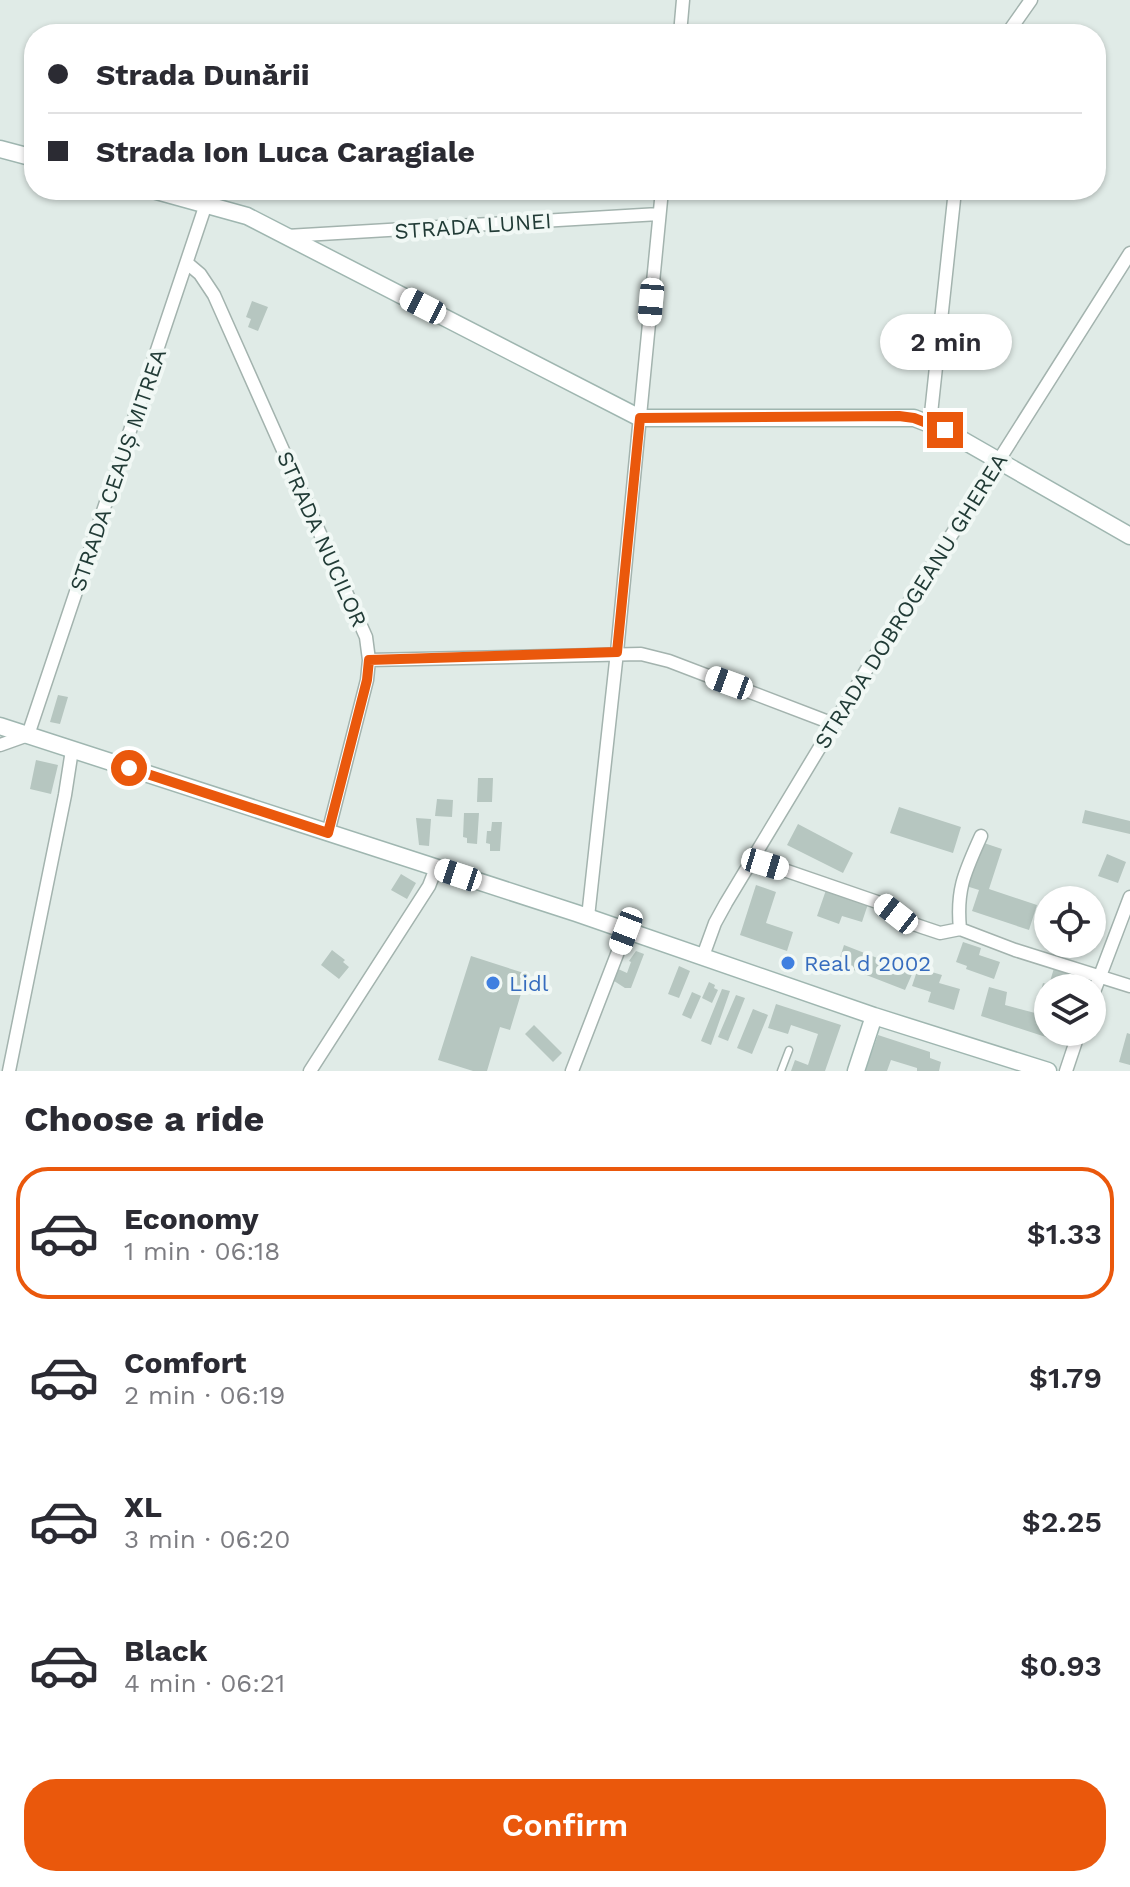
<!DOCTYPE html>
<html lang="en">
<head>
<meta charset="utf-8">
<style>
	:root { --surface:#fff; --page:#f2f2f3; --text:#2b2b33; --muted:#7c7c81; --line:#e1e1e2; --accent:#ea580c }
	body { margin:0; font-family:"Work Sans",sans-serif; background:var(--page); color:var(--text); height:100vh; display:flex; flex-direction:column; font-size:30px; white-space:nowrap }
	* { box-sizing:border-box; margin:0 }
	p { font-size:26px; color:var(--muted) }
	.icon { flex:none; width:44px; height:44px; fill:none; stroke:currentColor; stroke-width:2; stroke-linecap:round; stroke-linejoin:round }
	.map { position:relative; height:1071px; overflow:hidden }
	.sheet { display:flex; flex-direction:column; background:var(--surface); flex:1 }
	.sheet>* { flex:none }
	.hud { position:absolute; left:24px; top:24px; width:1082px; height:176px; border-radius:32px; box-shadow:0 2px 6px #0004; display:grid; align-content:center; height:176px; padding:0 24px; background:var(--surface) }
	.tools { position:absolute; left:1034px; top:886px; display:grid; gap:16px }
	.tools a { display:grid; place-items:center; width:72px; height:72px; border-radius:50%; background:var(--surface); box-shadow:0 2px 6px #0004; font-size:40px }
	.end { position:absolute; width:36px; height:36px; margin:-18px; border:10px solid #ea580c; background:#fff; box-shadow:0 0 0 4px #fff }
	.from { border-radius:50% }
	.bubble { position:absolute; height:56px; border-radius:28px; background:var(--surface); box-shadow:0 2px 6px #0004; font-size:26px; font-weight:600; line-height:56px; text-align:center }
	.car { position:absolute; width:24px; height:48px; margin:-24px -12px; border-radius:10px; box-shadow:0 0 6px 2px #0007; background:linear-gradient(#fff 24%,#345 0 40%,#fff 0 76%,#345 0 86%,#fff 0) }
	.hud b { display:flex; align-items:center; gap:28px; height:76px; font-size:30px }
	.hud b+b { border-top:2px solid var(--line) }
	.hud i { width:20px; height:20px; background:var(--text) }
	ul { padding:0; list-style:none }
	li { display:flex; align-items:center; gap:24px; height:132px; margin:0 16px 12px; padding:0 8px; border:4px solid transparent; border-radius:32px }
	li div { flex:1 }
	li b { display:block; font-size:30px }
	li em { font-style:normal; font-weight:600 }
	li.on { border-color:var(--accent) }
	li>.icon { width:72px; height:72px; stroke-width:1.5 }
	h2 { padding:0 24px; font-size:36px; line-height:96px }
	.button { display:flex; gap:16px; margin-top:auto; padding:16px 24px }
	.button a { flex:1; height:92px; border-radius:32px; background:var(--accent); color:#fff; font-size:32px; font-weight:600; line-height:92px; text-align:center }
	.map>svg:first-child { display:block }
	.building { fill:#b6c6c0 }
	.lines { fill:none; stroke-linecap:round; stroke-linejoin:round }
	.lane-casing { stroke:#a3b3ae; stroke-width:9 }
	.street-casing { stroke:#a3b3ae; stroke-width:15 }
	.secondary-casing { stroke:#9fb6b0; stroke-width:19 }
	.lane { stroke:#fff; stroke-width:6 }
	.street { stroke:#fff; stroke-width:12 }
	.secondary { stroke:#fff; stroke-width:16 }
	.route { stroke:#ea580c; stroke-width:10 }
	.shop-dot { fill:#3f7fe0; stroke:#f1f8f5; stroke-width:3 }
	.labels { text-anchor:middle; dominant-baseline:central; stroke-width:8; stroke-linejoin:round; paint-order:stroke }
	.street-label { font-size:22px; fill:#213b36; stroke:#f1f8f5 }
	.shop-label { font-size:22px; fill:#366cbe; stroke:#f1f8f5; text-anchor:start }
</style>
</head>
<body>
<div class="map">
<svg width="1130" height="1071" viewBox="0 0 1130 1071">
	<rect width="100%" height="100%" fill="#e0ebe7"/>
	<path class="building" d="M252,301l16,6 -10,24 -10,-4 3,-8 -5,-2z
		M58,695l10,2 -8,27 -10,-2z
		M36,760l22,5 -7,29 -21,-5z
		M478,778h15l-1,24h-15z
		M437,799l16,1 -1,17 -17,-1z
		M899,807l62,20 -8,26 -63,-20z
		M1085,810l45,11v13l-48,-11z
		M464,813h15l-2,31 -10,-1v-5l-4,-1z
		M416,818l15,1 -2,27 -10,-1z
		M492,822h10l-2,29h-10v-7l-4,-1 1,-12h4z
		M798,824l55,29 -10,20 -56,-28z
		M981,842l21,7 -13,40 48,16 -8,25 -57,-19 7,-21 -13,-4z
		M1107,854l19,8 -8,21 -20,-7z
		M401,874l15,9 -9,16 -16,-9z
		M756,885l20,7 -10,31 27,9 -6,19 -47,-16z
		M826,890l42,14 -6,18 -20,-6 -3,8 -22,-8z
		M963,942l18,6 -2,7 21,7 -6,17 -28,-10 1,-3 -11,-4z
		M844,945l69,27 -8,18 -67,-26z
		M332,950l13,10 -2,2 6,5 -10,12 -18,-14z
		M636,951l8,3 -13,34h-6l-14,-9 5,-11 11,5 4,-11 -2,-1z
		M471,956l56,18 -17,56 -10,-3 -13,44h-14l-35,-11z
		M679,966l11,5 -11,27 -11,-4z
		M918,968l24,7 -3,8 21,6 -6,21 -26,-8 3,-10 -19,-6z
		M1054,968l19,6 -4,14h-21v44h6l-2,7 -71,-23 8,-29 18,5 -2,13 30,8 8,-30 6,2z
		M709,982l6,3 -1,3 4,2 -6,13 -10,-5z
		M722,989l8,2 -19,54 -10,-4z
		M692,992l9,4 -10,23 -9,-4z
		M736,995l9,3 -17,43 -10,-4z
		M776,1004l65,21 -16,46h-34l4,-11 13,5 10,-31 -27,-9 -3,9 -20,-6z
		M753,1009l15,6 -16,39 -15,-6z
		M534,1025l28,28 -9,9 -28,-28z
		M1127,1033l3,1v31l-11,-3z
		M878,1035l52,17v6l11,4 -2,9h-22v-3l-26,-8 -4,11h-22z"/>
	<g class="lines">
		<g class="lane-casing">
			<path id="lane" d="M781,1071l8,-21"/>
		</g>
		<g class="street-casing">
			<path id="street" d="M680,34l3,-34
				M1007,34l24,-34
				M287,236l372,-22
				M187,263l13,11 14,21 152,342 3,23 -2,20 -39,153
				M930,423l25,-233
				M369,660l272,-6 28,7 165,63
				M0,745l28,-10 178,-531
				M752,859l131,45 25,18 14,5 18,6 20,-4 55,21 115,36
				M588,917l29,-265 45,-462
				M960,929c-4,-40 5,-57 21,-93
				M703,956l12,-33 11,-20 147,-244 257,-406
				M1092,997l38,-100
				M9,1071l56,-276 7,-45
				M310,1071l119,-185 7,-18
				M572,1071l54,-140
				M1066,1071l13,-39"/>
		</g>
		<g class="secondary-casing">
			<path id="secondary" d="M0,149l34,9
				M153,190l94,26 393,202h274l31,12 185,106
				M0,726l576,187 298,103 174,55
				M856,1071l18,-55"/>
		</g>
		<use href="#lane" class="lane"/>
		<use href="#street" class="street"/>
		<use href="#secondary" class="secondary"/>
	</g>
	<g class="lines">
		<path class="route" d="M129,768l199,65 39,-153 2,-20 248,-8 23,-234 259,-2 15,2 31,12"/>
	</g>
	<g class="shop-dot">
		<circle cx="788" cy="963" r="8"/>
		<circle cx="493" cy="983" r="8"/>
	</g>
	<g class="labels">
		<g class="street-label">
			<text transform="translate(473 226) rotate(-4)">STRADA LUNEI</text>
			<text transform="translate(118 470) rotate(-71)">STRADA CEAUȘ MITREA</text>
			<text transform="translate(322 539) rotate(66)">STRADA NUCILOR</text>
			<text transform="translate(911 601) rotate(-58)">STRADA DOBROGEANU GHEREA</text>
		</g>
		<g class="shop-label">
			<text x="804" y="963">Real d 2002</text>
			<text x="509" y="983">Lidl</text>
		</g>
	</g>
</svg>
<div class="tools">
<a><svg class="icon" aria-label="locate" viewBox="0 0 24 24"><circle cx="12" cy="12" r="6"/><path d="M12 2v4M12 18v4M2 12h4M18 12h4"/></svg></a>
<a><svg class="icon" aria-label="layers" viewBox="0 0 24 24"><path d="M12 4l9 5-9 5-9-5zM3 14l9 5 9-5"/></svg></a>
</div>
<i class="end from" style="left:129px;top:768px"></i>
<i class="end" style="left:945px;top:430px"></i>
<div class="bubble" style="left:880px;top:314px;width:132px">2 min</div>
<i class="car" style="left:651px;top:302px;rotate:185deg"></i>
<i class="car" style="left:423px;top:306px;rotate:297deg"></i>
<i class="car" style="left:729px;top:683px;rotate:290deg"></i>
<i class="car" style="left:765px;top:864px;rotate:107deg"></i>
<i class="car" style="left:458px;top:875px;rotate:288deg"></i>
<i class="car" style="left:896px;top:914px;rotate:308deg"></i>
<i class="car" style="left:626px;top:931px;rotate:201deg"></i>
<div class="hud">
<b><i class="from"></i>Strada Dunării</b>
<b><i></i>Strada Ion Luca Caragiale</b>
</div>
</div>
<section class="sheet">
<h2>Choose a ride</h2>
<ul>
<li class="on"><svg class="icon" aria-label="car" viewBox="0 0 24 24"><path d="M5 17H2v-5l4-1 3-4h7l3 4 3 1v5h-3M9 17h6M6 11h13"/><circle cx="7" cy="17" r="2"/><circle cx="17" cy="17" r="2"/></svg><div><b>Economy</b><p>1 min · 06:18</p></div><em>$1.33</em></li>
<li><svg class="icon" aria-label="car" viewBox="0 0 24 24"><path d="M5 17H2v-5l4-1 3-4h7l3 4 3 1v5h-3M9 17h6M6 11h13"/><circle cx="7" cy="17" r="2"/><circle cx="17" cy="17" r="2"/></svg><div><b>Comfort</b><p>2 min · 06:19</p></div><em>$1.79</em></li>
<li><svg class="icon" aria-label="car" viewBox="0 0 24 24"><path d="M5 17H2v-5l4-1 3-4h7l3 4 3 1v5h-3M9 17h6M6 11h13"/><circle cx="7" cy="17" r="2"/><circle cx="17" cy="17" r="2"/></svg><div><b>XL</b><p>3 min · 06:20</p></div><em>$2.25</em></li>
<li><svg class="icon" aria-label="car" viewBox="0 0 24 24"><path d="M5 17H2v-5l4-1 3-4h7l3 4 3 1v5h-3M9 17h6M6 11h13"/><circle cx="7" cy="17" r="2"/><circle cx="17" cy="17" r="2"/></svg><div><b>Black</b><p>4 min · 06:21</p></div><em>$0.93</em></li>
</ul>
<div class="button"><a>Confirm</a></div>
</section>
</body>
</html>
